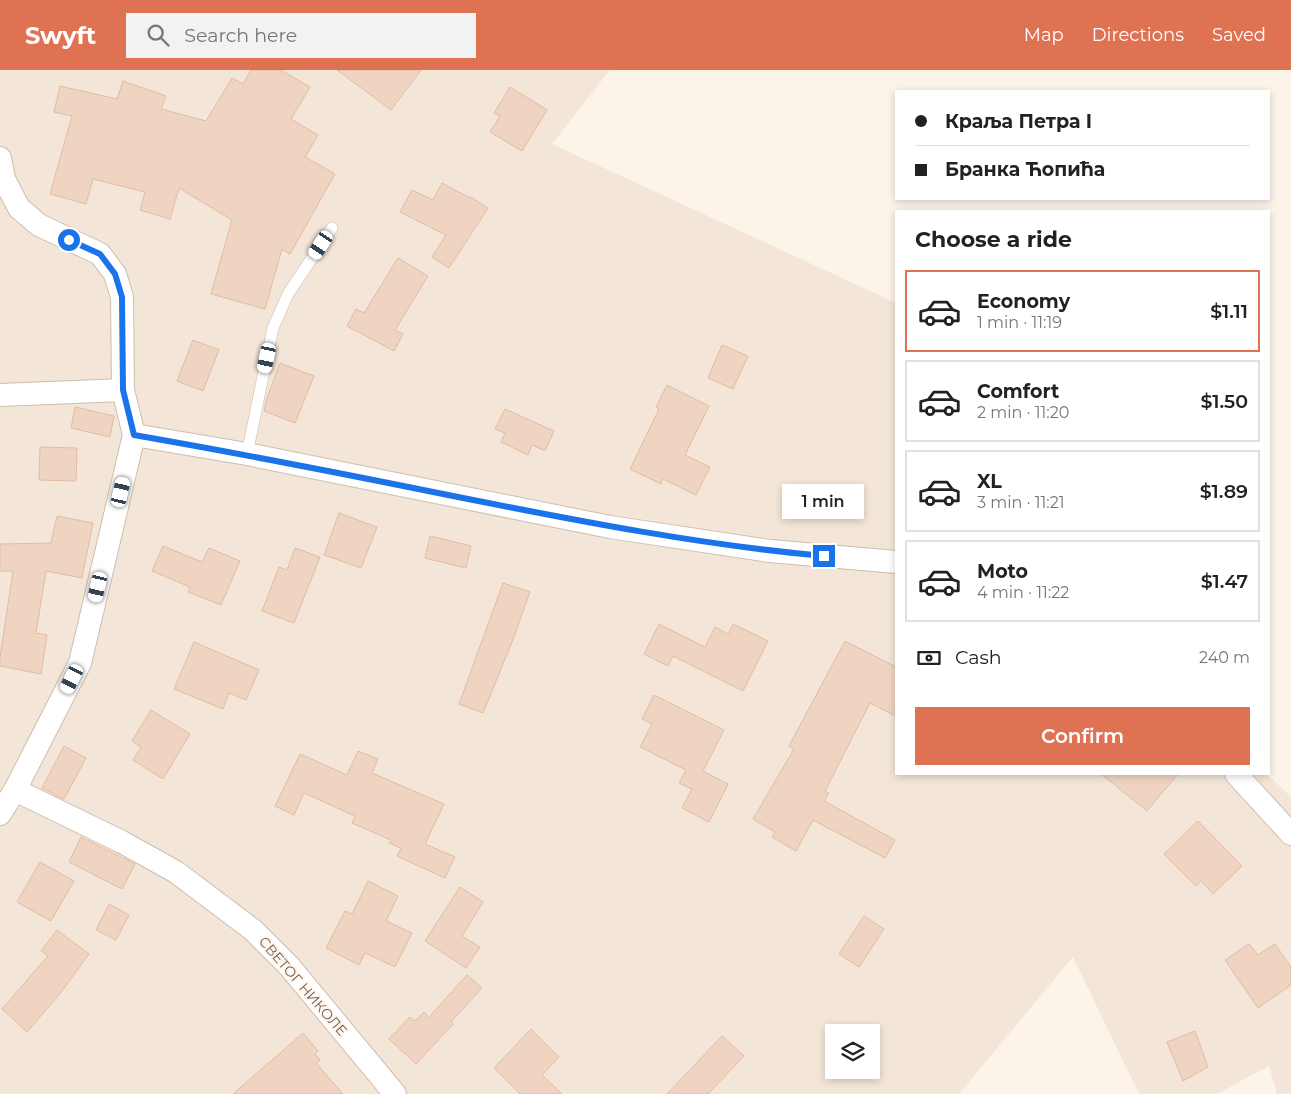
<!DOCTYPE html>
<html lang="en">
<head>
<meta charset="utf-8">
<style>
	:root { --surface:#fff; --page:#f2f2f2; --text:#222; --muted:#767676; --line:#e0e0e0; --accent:#e07254 }
	body { margin:0; font-family:Montserrat,sans-serif; background:var(--page); color:var(--text); height:100vh; display:flex; flex-direction:column; font-size:19px; white-space:nowrap }
	* { box-sizing:border-box; margin:0 }
	p { font-size:16px; color:var(--muted) }
	.icon { flex:none; width:28px; height:28px; fill:none; stroke:currentColor; stroke-width:2; stroke-linecap:round; stroke-linejoin:round }
	.map { position:relative; flex:1; overflow:hidden }
	.panel { position:absolute; left:895px; top:140px; width:375px; height:565px; display:flex; flex-direction:column; background:var(--surface); border-radius:0px; box-shadow:0 2px 8px #0003 }
	.panel>* { flex:none }
	.hud { position:absolute; left:895px; top:20px; width:375px; height:110px; border-radius:0px; box-shadow:0 2px 8px #0003; display:grid; align-content:center; height:110px; padding:0 20px; background:var(--surface) }
	.buttons { position:absolute; left:825px; top:954px; display:grid; gap:10px }
	.buttons a { display:grid; place-items:center; width:55px; height:55px; border-radius:0px; background:var(--surface); box-shadow:0 2px 8px #0003; font-size:25px }
	.end { position:absolute; width:22px; height:22px; margin:-11px; border:6px solid #1a73e8; background:#fff; box-shadow:0 0 0 2px #fff }
	.from { border-radius:50% }
	.bubble { position:absolute; height:35px; border-radius:0px; background:var(--surface); box-shadow:0 2px 8px #0003; font-size:16px; font-weight:600; line-height:35px; text-align:center }
	.car { position:absolute; width:15px; height:30px; margin:-15px -8px; border-radius:6px; box-shadow:0 0 4px 1px #0007; background:linear-gradient(#fff 24%,#345 0 40%,#fff 0 76%,#345 0 86%,#fff 0) }
	.hud b { display:flex; align-items:center; gap:18px; height:48px; font-size:19px }
	.hud b+b { border-top:1px solid var(--line) }
	.hud i { width:12px; height:12px; background:var(--text) }
	ul { padding:0; list-style:none }
	li { display:flex; align-items:center; gap:15px; height:82px; margin:0 10px 8px; padding:0 10px; border:2px solid var(--line); border-radius:0px }
	li div { flex:1 }
	li b { display:block; font-size:19px }
	li em { font-style:normal; font-weight:600 }
	li.selected { border-color:var(--accent) }
	li>.icon { width:45px; height:45px; stroke-width:1.5 }
	h2 { padding:0 20px; font-size:22px; line-height:60px }
	.pay { display:flex; align-items:center; gap:12px; height:55px; padding:0 20px; font-size:19px }
	.pay p { margin-inline-start:auto }
	.primary-button { display:flex; gap:10px; margin-top:auto; padding:10px 20px }
	.primary-button a { flex:1; height:58px; border-radius:0px; background:var(--accent); color:#fff; font-size:20px; font-weight:600; line-height:58px; text-align:center }
	header { display:flex; align-items:center; gap:30px; box-sizing:border-box; height:70px; padding:0 25px; background:var(--accent); color:#fff }
	header strong { font-size:24px }
	nav { display:flex; gap:28px; margin-inline-start:auto; font-size:18px }
	.search { width:350px; height:45px; background:var(--page); display:flex; align-items:center; gap:12px; box-sizing:border-box; padding:0 18px; border-radius:0px; color:var(--muted); font-size:19px }
	.map>svg:first-child { display:block }
	.residential { fill:#f3e6d8; fill-rule:evenodd }
	.building { fill:#f0d4c2; stroke:#e2bba3 }
	.lines { fill:none; stroke-linecap:round; stroke-linejoin:round }
	.service-casing { stroke:#cebdaf; stroke-width:12 }
	.minor-casing { stroke:#cebdaf; stroke-width:24 }
	.service { stroke:#fff; stroke-width:11 }
	.minor { stroke:#fff; stroke-width:22 }
	.route { stroke:#1a73e8; stroke-width:6 }
	.labels { text-anchor:middle; dominant-baseline:central; stroke-width:5; stroke-linejoin:round; paint-order:stroke }
	.street-label { font-size:14px; fill:#765b4d; stroke:#fef8f0 }
</style>
</head>
<body>
<header>
<strong>Swyft</strong>
<div class="search"><svg class="icon" aria-label="search" viewBox="0 0 24 24"><circle cx="10" cy="10" r="6"/><path d="M15 15l6 6"/></svg>Search here</div>
<nav><a>Map</a><a>Directions</a><a>Saved</a></nav>
</header>
<div class="map">
<svg width="1291" height="1024" viewBox="0 0 1291 1024">
	<rect width="100%" height="100%" fill="#fcf4e9"/>
	<path class="residential" d="M0,0h610l-58,74 344,159v471h371l24,23v297h-14l-8,-28 -52,28h-78l-66,-137 -114,137h-959zM834,962h37v38h-37z"/>
	<path class="building" d="M251,0h30l29,17 -19,32 27,16 -13,22 30,17 -45,80 -8,-5 -17,60 -54,-15 21,-74 -53,-32 -9,31 -30,-9 5,-18 -52,-13 -7,25 -36,-10 22,-78 -18,-4 6,-26 57,13 6,-18 43,15 -5,13 45,12 26,-43 11,6z
		M337,0h84l-30,40z
		M510,17l37,23 -25,41 -32,-19 10,-16 -6,-3z
		M442,113l28,15 1,-1 17,11 -39,60 -17,-11 14,-22 -46,-23 12,-22 21,10z
		M398,188l30,18 -33,54 8,4 -9,17 -47,-25 9,-17 8,4z
		M193,270l26,10 -16,41 -26,-10z
		M722,275l26,11 -15,33 -25,-11z
		M280,293l34,13 -19,47 -31,-12 2,-10z
		M667,315l42,21 -24,49 25,12 -14,28 -33,-16 -2,5 -31,-15 29,-60 -3,-2z
		M75,337l39,9 -4,21 -39,-9z
		M505,339l49,22 -9,20 -13,-6 -4,10 -27,-13 4,-9 -10,-4z
		M40,377l37,1 -1,33 -37,-1z
		M339,443l38,14 -16,41 -37,-13z
		M57,446l36,7 -11,55 -36,-7 -10,62 11,2 -6,39 -41,-8v-9l13,-86h-13v-27l51,-1z
		M430,466l41,10 -5,22 -41,-10z
		M163,476l39,16 7,-14 31,13 -19,44 -33,-13 2,-5 -38,-16z
		M295,478l25,9 -26,66 -32,-12 17,-44 8,3z
		M503,513l27,9 -18,50 -29,71 -24,-9z
		M659,554l46,23 10,-20 13,7 5,-10 35,17 -25,50 -70,-35 -5,10 -24,-12z
		M845,571l51,26v49l-26,-13 -45,88 4,2 -5,8 71,39 -10,18 -72,-38 -17,31 -24,-14 3,-5 -22,-13 41,-70 -5,-3z
		M194,572l65,28 -13,30 -17,-7 -6,16 -49,-20z
		M654,625l70,35 -21,41 25,13 -19,38 -27,-14 10,-19 -13,-6 7,-13 -46,-23 12,-23 -10,-5z
		M151,640l39,24 -27,45 -30,-19 8,-13 -9,-6z
		M64,676l22,12 -22,41 -22,-11z
		M358,681l20,8 -6,14 72,31 -19,40 30,13 -10,21 -48,-22 4,-8 -12,-5 2,-3 -39,-17 3,-7 -51,-23 -10,22 -19,-9 25,-52 47,21z
		M1101,704h77l-31,37z
		M1198,751l44,45 -29,28 -12,-13 -5,5 -32,-32z
		M81,767l54,27 -13,25 -53,-27z
		M40,792l34,19 -23,40 -34,-19z
		M368,811l30,15 -12,25 26,12 -17,34 -30,-14 -6,12 -33,-17 19,-37 7,3z
		M460,817l23,15 -21,34 18,11 -14,21 -41,-27z
		M109,834l20,11 -13,25 -20,-10z
		M864,846l20,13 -25,38 -20,-13z
		M57,860l32,24 -30,41 -32,37 -25,-23 46,-53 -7,-5z
		M1249,874l9,11 17,-11 16,23v18l-33,23 -33,-48z
		M467,905l15,13 -31,34 2,2 -37,40 -27,-25 21,-22 5,4 9,-9 5,5z
		M531,959l28,28 -17,18 20,19h-42l-26,-26z
		M1195,961l13,36 -25,14 -16,-39z
		M303,963l15,18 -3,3 5,6 -4,3 27,31h-110z
		M722,966l22,20 -36,38h-41z"/>
	<g class="lines">
		<g class="service-casing">
			<path id="service" d="M247,384l26,-126 15,-34 44,-66"/>
		</g>
		<g class="minor-casing">
			<path id="minor" d="M0,88l4,21 15,29 20,17 61,29 15,20 7,23 1,93 11,45 -54,228 -65,127 -15,24
				M0,325l123,-5
				M134,365l113,19 363,73 160,24 126,11
				M1236,704l55,60
				M15,720l107,52 54,30 77,58 36,36 106,128"/>
		</g>
		<use href="#service" class="service"/>
		<use href="#minor" class="minor"/>
	</g>
	<g class="lines">
		<path class="route" d="M69,170l31,14 15,20 7,23 1,93 11,45c109,19 216,40 324,62 121,24 243,48 366,59"/>
	</g>
	<g class="labels">
		<g class="street-label">
			<text transform="translate(303 916) rotate(49)">СВЕТОГ НИКОЛЕ</text>
		</g>
	</g>
</svg>
<div class="buttons">
<a><svg class="icon" aria-label="layers" viewBox="0 0 24 24"><path d="M12 4l9 5-9 5-9-5zM3 14l9 5 9-5"/></svg></a>
</div>
<i class="end from" style="left:69px;top:170px"></i>
<i class="end" style="left:824px;top:486px"></i>
<div class="bubble" style="left:782px;top:414px;width:82px">1 min</div>
<i class="car" style="left:321px;top:175px;rotate:213deg"></i>
<i class="car" style="left:267px;top:288px;rotate:192deg"></i>
<i class="car" style="left:121px;top:422px;rotate:13deg"></i>
<i class="car" style="left:98px;top:517px;rotate:193deg"></i>
<i class="car" style="left:72px;top:609px;rotate:207deg"></i>
<div class="hud">
<b><i class="from"></i>Краља Петра I</b>
<b><i></i>Бранка Ћопића</b>
</div>
<section class="panel">
<h2>Choose a ride</h2>
<ul>
<li class="selected"><svg class="icon" aria-label="car" viewBox="0 0 24 24"><path d="M5 17H2v-5l4-1 3-4h7l3 4 3 1v5h-3M9 17h6M6 11h13"/><circle cx="7" cy="17" r="2"/><circle cx="17" cy="17" r="2"/></svg><div><b>Economy</b><p>1 min · 11:19</p></div><em>$1.11</em></li>
<li><svg class="icon" aria-label="car" viewBox="0 0 24 24"><path d="M5 17H2v-5l4-1 3-4h7l3 4 3 1v5h-3M9 17h6M6 11h13"/><circle cx="7" cy="17" r="2"/><circle cx="17" cy="17" r="2"/></svg><div><b>Comfort</b><p>2 min · 11:20</p></div><em>$1.50</em></li>
<li><svg class="icon" aria-label="car" viewBox="0 0 24 24"><path d="M5 17H2v-5l4-1 3-4h7l3 4 3 1v5h-3M9 17h6M6 11h13"/><circle cx="7" cy="17" r="2"/><circle cx="17" cy="17" r="2"/></svg><div><b>XL</b><p>3 min · 11:21</p></div><em>$1.89</em></li>
<li><svg class="icon" aria-label="car" viewBox="0 0 24 24"><path d="M5 17H2v-5l4-1 3-4h7l3 4 3 1v5h-3M9 17h6M6 11h13"/><circle cx="7" cy="17" r="2"/><circle cx="17" cy="17" r="2"/></svg><div><b>Moto</b><p>4 min · 11:22</p></div><em>$1.47</em></li>
</ul>
<div class="pay"><svg class="icon" aria-label="cash" viewBox="0 0 24 24"><path d="M3 7h18v10H3z"/><circle cx="12" cy="12" r="2"/></svg>Cash<p>240 m</p></div>
<div class="primary-button"><a>Confirm</a></div>
</section>
</div>
</body>
</html>
